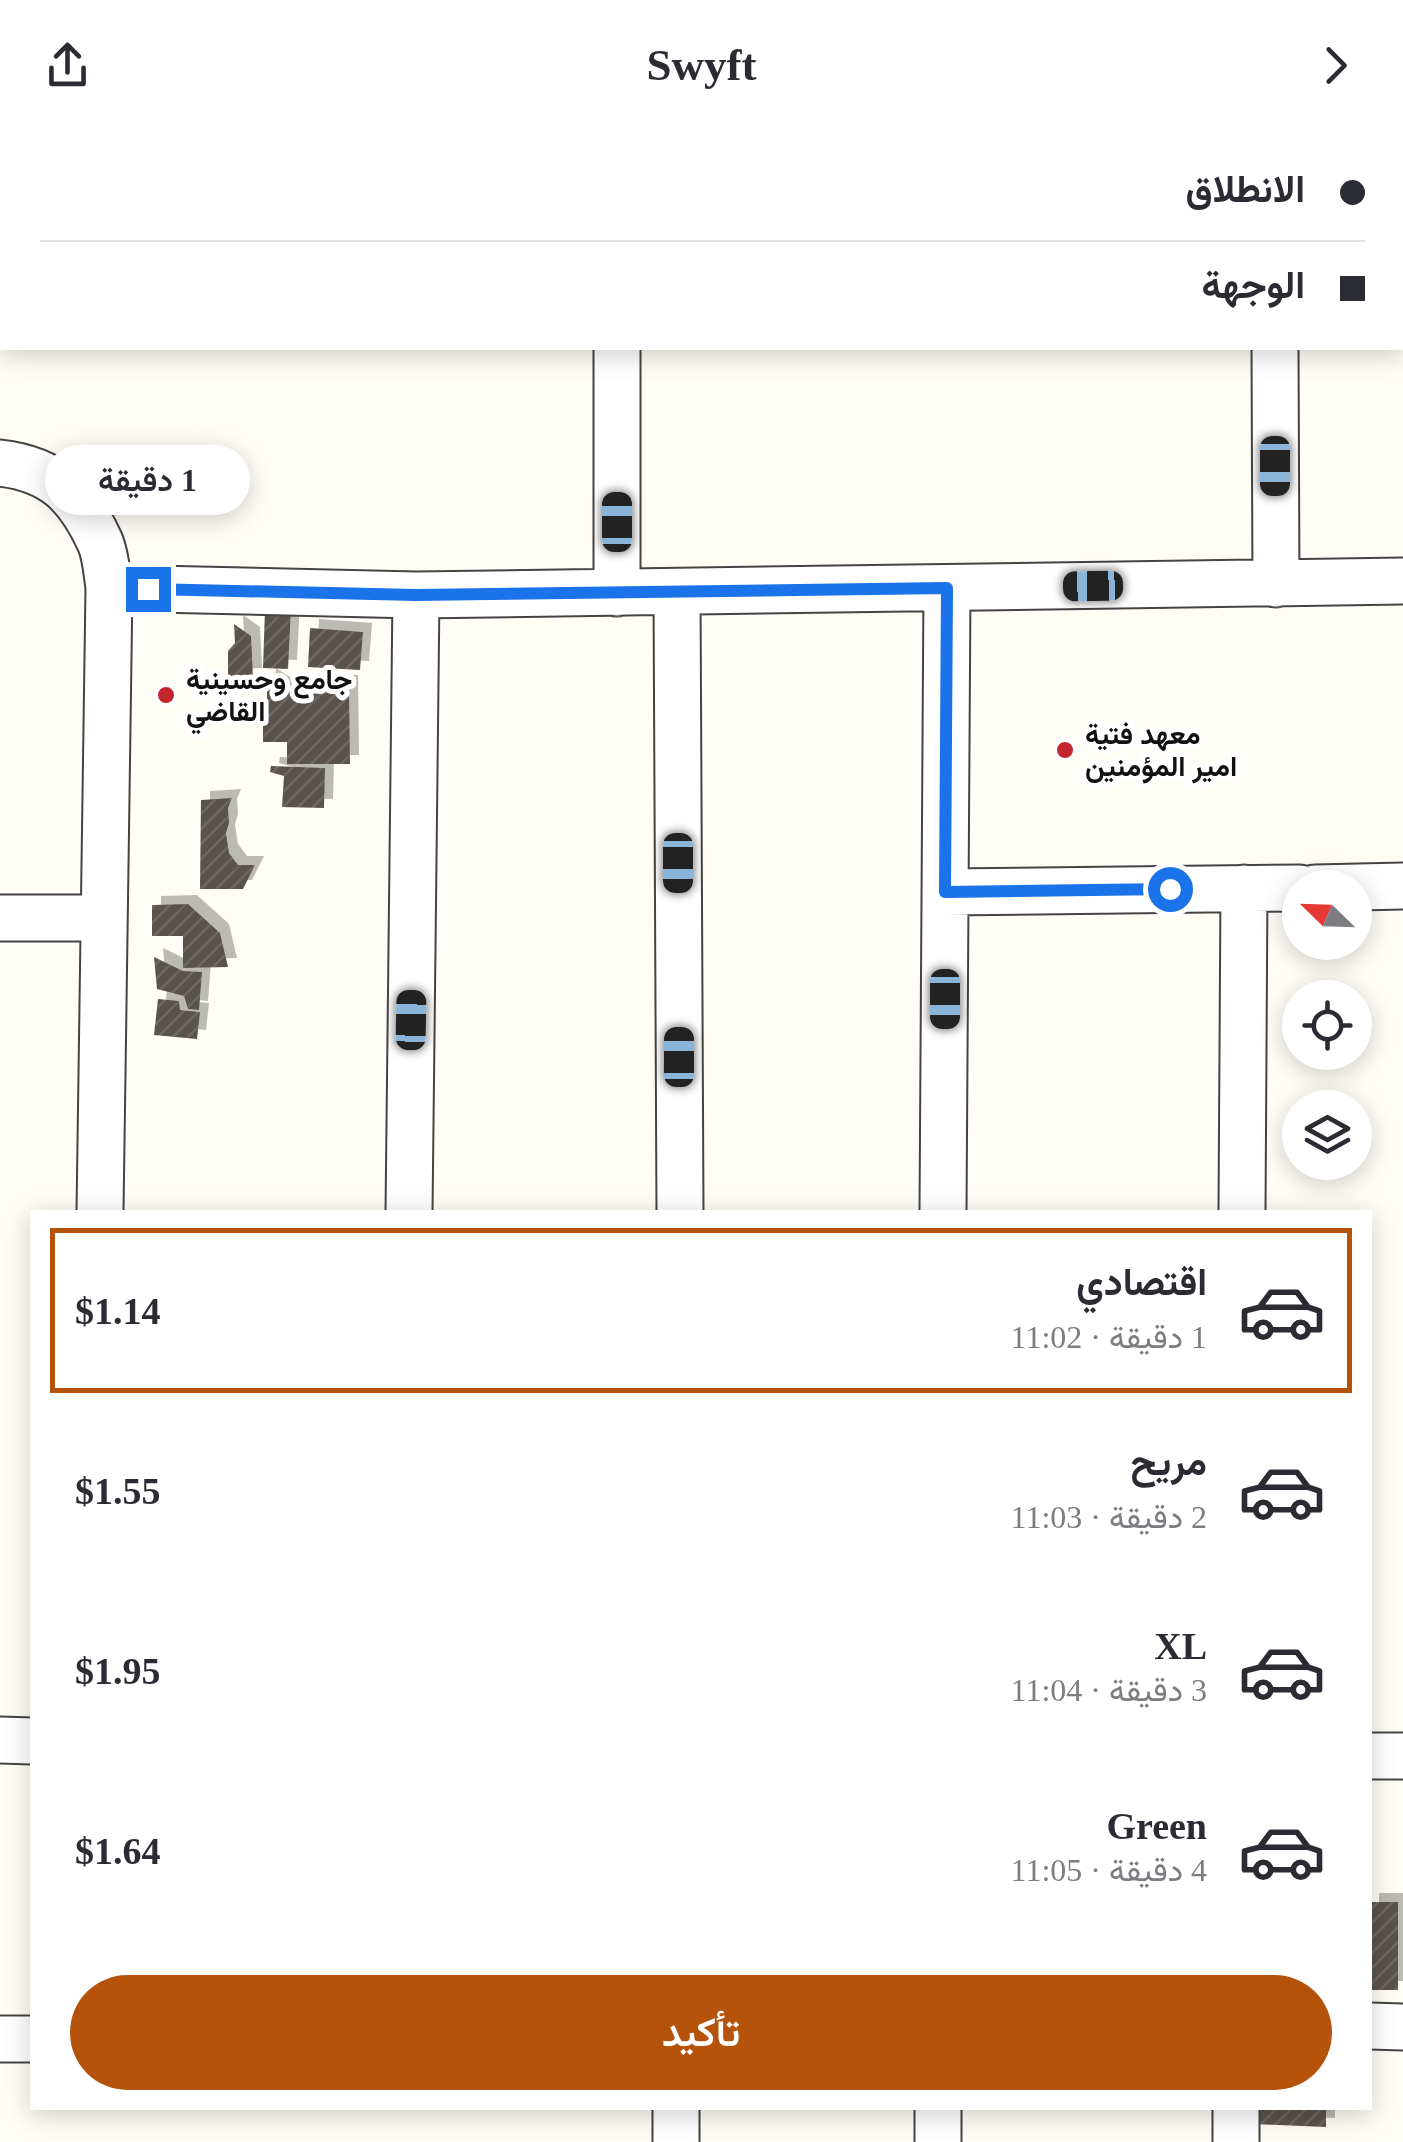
<!DOCTYPE html>
<html lang="ar">
<head>
<meta charset="utf-8">
<style>
	:root { --surface:#fff; --page:#f2f2f3; --text:#2b2b33; --muted:#7c7c81; --line:#e1e1e2; --accent:#b45309 }
	body { margin:0; font-family:"Times New Roman",Vazirmatn,serif; background:var(--page); color:var(--text); direction:rtl; height:100vh; display:flex; flex-direction:column; font-size:38px; white-space:nowrap }
	* { box-sizing:border-box; margin:0 }
	p { font-size:32px; color:var(--muted) }
	.icon { flex:none; width:55px; height:55px; fill:none; stroke:currentColor; stroke-width:2; stroke-linecap:round; stroke-linejoin:round }
	.map { position:relative; flex:1; overflow:hidden; direction:ltr }
	.details { position:absolute; left:30px; top:1080px; width:1342px; height:900px; display:flex; flex-direction:column; background:var(--surface); border-radius:0px; box-shadow:0 5px 25px #0003; direction:rtl }
	.details>* { flex:none }
	.hud { position:absolute; left:0px; top:0px; width:1405px; height:220px; box-shadow:0 5px 25px #0003; direction:rtl; display:grid; align-content:center; height:220px; padding:0 40px; background:var(--surface) }
	.needle { width:65px; rotate:293deg }
	.controls { position:absolute; left:1282px; top:740px; display:grid; gap:20px }
	.controls a { display:grid; place-items:center; width:90px; height:90px; border-radius:50%; background:var(--surface); box-shadow:0 5px 25px #0003; font-size:50px }
	.end { position:absolute; width:45px; height:45px; margin:-22px; border:12px solid #1a73e8; background:#fff; box-shadow:0 0 0 5px #fff }
	.from { border-radius:50% }
	.bubble { position:absolute; height:70px; border-radius:35px; background:var(--surface); box-shadow:0 5px 25px #0003; font-size:32px; font-weight:600; line-height:70px; text-align:center; direction:rtl }
	.car { position:absolute; width:30px; height:60px; margin:-30px -15px; border-radius:12px; box-shadow:0 0 8px 2px #0007; background:linear-gradient(#222 24%,#8ab4d8 0 40%,#222 0 76%,#8ab4d8 0 86%,#222 0) }
	.hud b { display:flex; align-items:center; gap:35px; height:95px; font-size:38px }
	.hud b+b { border-top:2px solid var(--line) }
	.hud i { width:25px; height:25px; background:var(--text) }
	ul { padding:18px 0 0; list-style:none }
	li { display:flex; align-items:center; gap:30px; height:165px; margin:0 20px 15px; padding:0 20px; border:5px solid transparent; border-radius:0px }
	li div { flex:1 }
	li b { display:block; font-size:38px }
	li em { font-style:normal; font-weight:600 }
	li.selected { border-color:var(--accent) }
	li>.icon { width:90px; height:90px; stroke-width:1.5 }
	.primary-button { display:flex; gap:20px; margin-top:auto; padding:20px 40px }
	.primary-button a { flex:1; height:115px; border-radius:60px; background:var(--accent); color:#fff; font-size:40px; font-weight:600; line-height:115px; text-align:center }
	header { display:flex; justify-content:space-between; align-items:center; height:130px; padding:0 40px; background:var(--surface); font-size:45px; font-weight:600 }
	.map>svg:first-child { display:block }
	.building { fill:url(#building-hatch); filter:url(#shadow) }
	.lines { fill:none; stroke-linecap:round; stroke-linejoin:round }
	.minor-casing { stroke:#444; stroke-width:49 }
	.minor { stroke:#fff; stroke-width:45 }
	.route { stroke:#1a73e8; stroke-width:12 }
	.poi-dot { fill:#c4262e; stroke:#fff; stroke-width:4 }
	.labels { text-anchor:middle; dominant-baseline:central; stroke-width:10; stroke-linejoin:round; paint-order:stroke }
	.poi-label { font-size:28px; font-weight:bold; fill:#111; stroke:#fff; text-anchor:start }
</style>
</head>
<body>
<header><svg class="icon" aria-label="forward" viewBox="0 0 24 24"><path d="M9 5l7 7-7 7"/></svg>Swyft<svg class="icon" aria-label="share" viewBox="0 0 24 24"><path d="M12 15V3M7 8l5-5 5 5M5 13v7h14v-7"/></svg></header>
<div class="map">
<svg width="1403" height="2012" viewBox="0 0 1403 2012">
	<defs>
		<pattern id="building-hatch" width="6" height="6" patternUnits="userSpaceOnUse" patternTransform="scale(2.5)"><rect width="6" height="6" fill="#5a524d"/><path d="M-1 1l2-2M0 6l6-6M5 7l2-2" fill="none" stroke="#6d6662"/></pattern>
		<filter id="shadow"><feDropShadow dx="9" dy="-9" stdDeviation="0" flood-color="#0004"/></filter>
	</defs>
	<rect width="100%" height="100%" fill="#fffdf5"/>
	<path class="building" d="M265,479h26l-3,60 -25,-1z
		M234,494l17,12 2,41 -25,1v-27l7,-8z
		M310,498l53,4 -3,38 -52,-3z
		M267,547l36,23 10,-16h36l1,80h-63v-22h-24v-22l4,-1z
		M271,636l54,2 -1,40 -42,-1 2,-31 -14,-4z
		M232,668l-4,10 1,15 -3,10 3,20 9,12h17l-12,24h-43l1,-89z
		M188,774l32,29 8,34 -45,1v-32h-31v-31z
		M154,827l29,14 19,1 -3,38 -11,-1 -4,-13 -27,-7z
		M158,869l21,2 1,9 20,2 -3,27 -43,-4z
		M1370,1772h28v88h-28z
		M1251,1978h75v19l-75,-3z"/>
	<g class="lines">
		<g class="minor-casing">
			<path id="minor" d="M1274,0v2
				M618,2v-2
				M1275,218l1,236
				M0,333c53,6 78,31 100,79 6,14 7,32 9,46l-9,624
				M109,458l307,7 987,-14
				M677,462l3,620
				M617,463v-245
				M1315,758l88,-2
				M945,762l355,-4
				M0,788h104
				M409,1082l7,-617
				M943,1082l4,-624
				M1242,1082l2,-324
				M0,1610l32,1
				M1370,1626h33
				M1370,1896l33,1
				M0,1909h32
				M676,2012v-34
				M938,2012v-34
				M1236,2012v-34"/>
		</g>
		<use href="#minor" class="minor"/>
	</g>
	<g class="lines">
		<path class="route" d="M148,459l268,6 531,-7 -2,304 225,-3"/>
	</g>
	<g class="poi-dot">
		<circle cx="166" cy="565" r="10"/>
		<circle cx="1065" cy="620" r="10"/>
	</g>
	<g class="labels">
		<g class="poi-label">
			<text x="186" y="549">جامع وحسينية<tspan x="186" dy="32">القاضي</tspan></text>
			<text x="1085" y="604">معهد فتية<tspan x="1085" dy="32">امير المؤمنين</tspan></text>
		</g>
	</g>
</svg>
<div class="controls">
<a><svg class="needle" viewBox="-14 -14 28 28"><path d="M0-13l5 13h-10z" fill="#e53935"/><path d="M0 13l5-13h-10z" fill="#7c7c81"/></svg></a>
<a><svg class="icon" aria-label="locate" viewBox="0 0 24 24"><circle cx="12" cy="12" r="6"/><path d="M12 2v4M12 18v4M2 12h4M18 12h4"/></svg></a>
<a><svg class="icon" aria-label="layers" viewBox="0 0 24 24"><path d="M12 4l9 5-9 5-9-5zM3 14l9 5 9-5"/></svg></a>
</div>
<i class="end from" style="left:1170px;top:759px"></i>
<i class="end" style="left:148px;top:459px"></i>
<div class="bubble" style="left:45px;top:315px;width:205px">1 دقيقة</div>
<i class="car" style="left:1275px;top:336px;rotate:180deg"></i>
<i class="car" style="left:617px;top:392px;rotate:0deg"></i>
<i class="car" style="left:1093px;top:456px;rotate:269deg"></i>
<i class="car" style="left:678px;top:733px;rotate:180deg"></i>
<i class="car" style="left:945px;top:869px;rotate:180deg"></i>
<i class="car" style="left:411px;top:890px;rotate:1deg"></i>
<i class="car" style="left:679px;top:927px;rotate:0deg"></i>
<div class="hud">
<b><i class="from"></i>الانطلاق</b>
<b><i></i>الوجهة</b>
</div>
<section class="details">
<ul>
<li class="selected"><svg class="icon" aria-label="car" viewBox="0 0 24 24"><path d="M5 17H2v-5l4-1 3-4h7l3 4 3 1v5h-3M9 17h6M6 11h13"/><circle cx="7" cy="17" r="2"/><circle cx="17" cy="17" r="2"/></svg><div><b>اقتصادي</b><p>1 دقيقة · 11:02</p></div><em>$1.14</em></li>
<li><svg class="icon" aria-label="car" viewBox="0 0 24 24"><path d="M5 17H2v-5l4-1 3-4h7l3 4 3 1v5h-3M9 17h6M6 11h13"/><circle cx="7" cy="17" r="2"/><circle cx="17" cy="17" r="2"/></svg><div><b>مريح</b><p>2 دقيقة · 11:03</p></div><em>$1.55</em></li>
<li><svg class="icon" aria-label="car" viewBox="0 0 24 24"><path d="M5 17H2v-5l4-1 3-4h7l3 4 3 1v5h-3M9 17h6M6 11h13"/><circle cx="7" cy="17" r="2"/><circle cx="17" cy="17" r="2"/></svg><div><b>XL</b><p>3 دقيقة · 11:04</p></div><em>$1.95</em></li>
<li><svg class="icon" aria-label="car" viewBox="0 0 24 24"><path d="M5 17H2v-5l4-1 3-4h7l3 4 3 1v5h-3M9 17h6M6 11h13"/><circle cx="7" cy="17" r="2"/><circle cx="17" cy="17" r="2"/></svg><div><b>Green</b><p>4 دقيقة · 11:05</p></div><em>$1.64</em></li>
</ul>
<div class="primary-button"><a>تأكيد</a></div>
</section>
</div>
</body>
</html>
